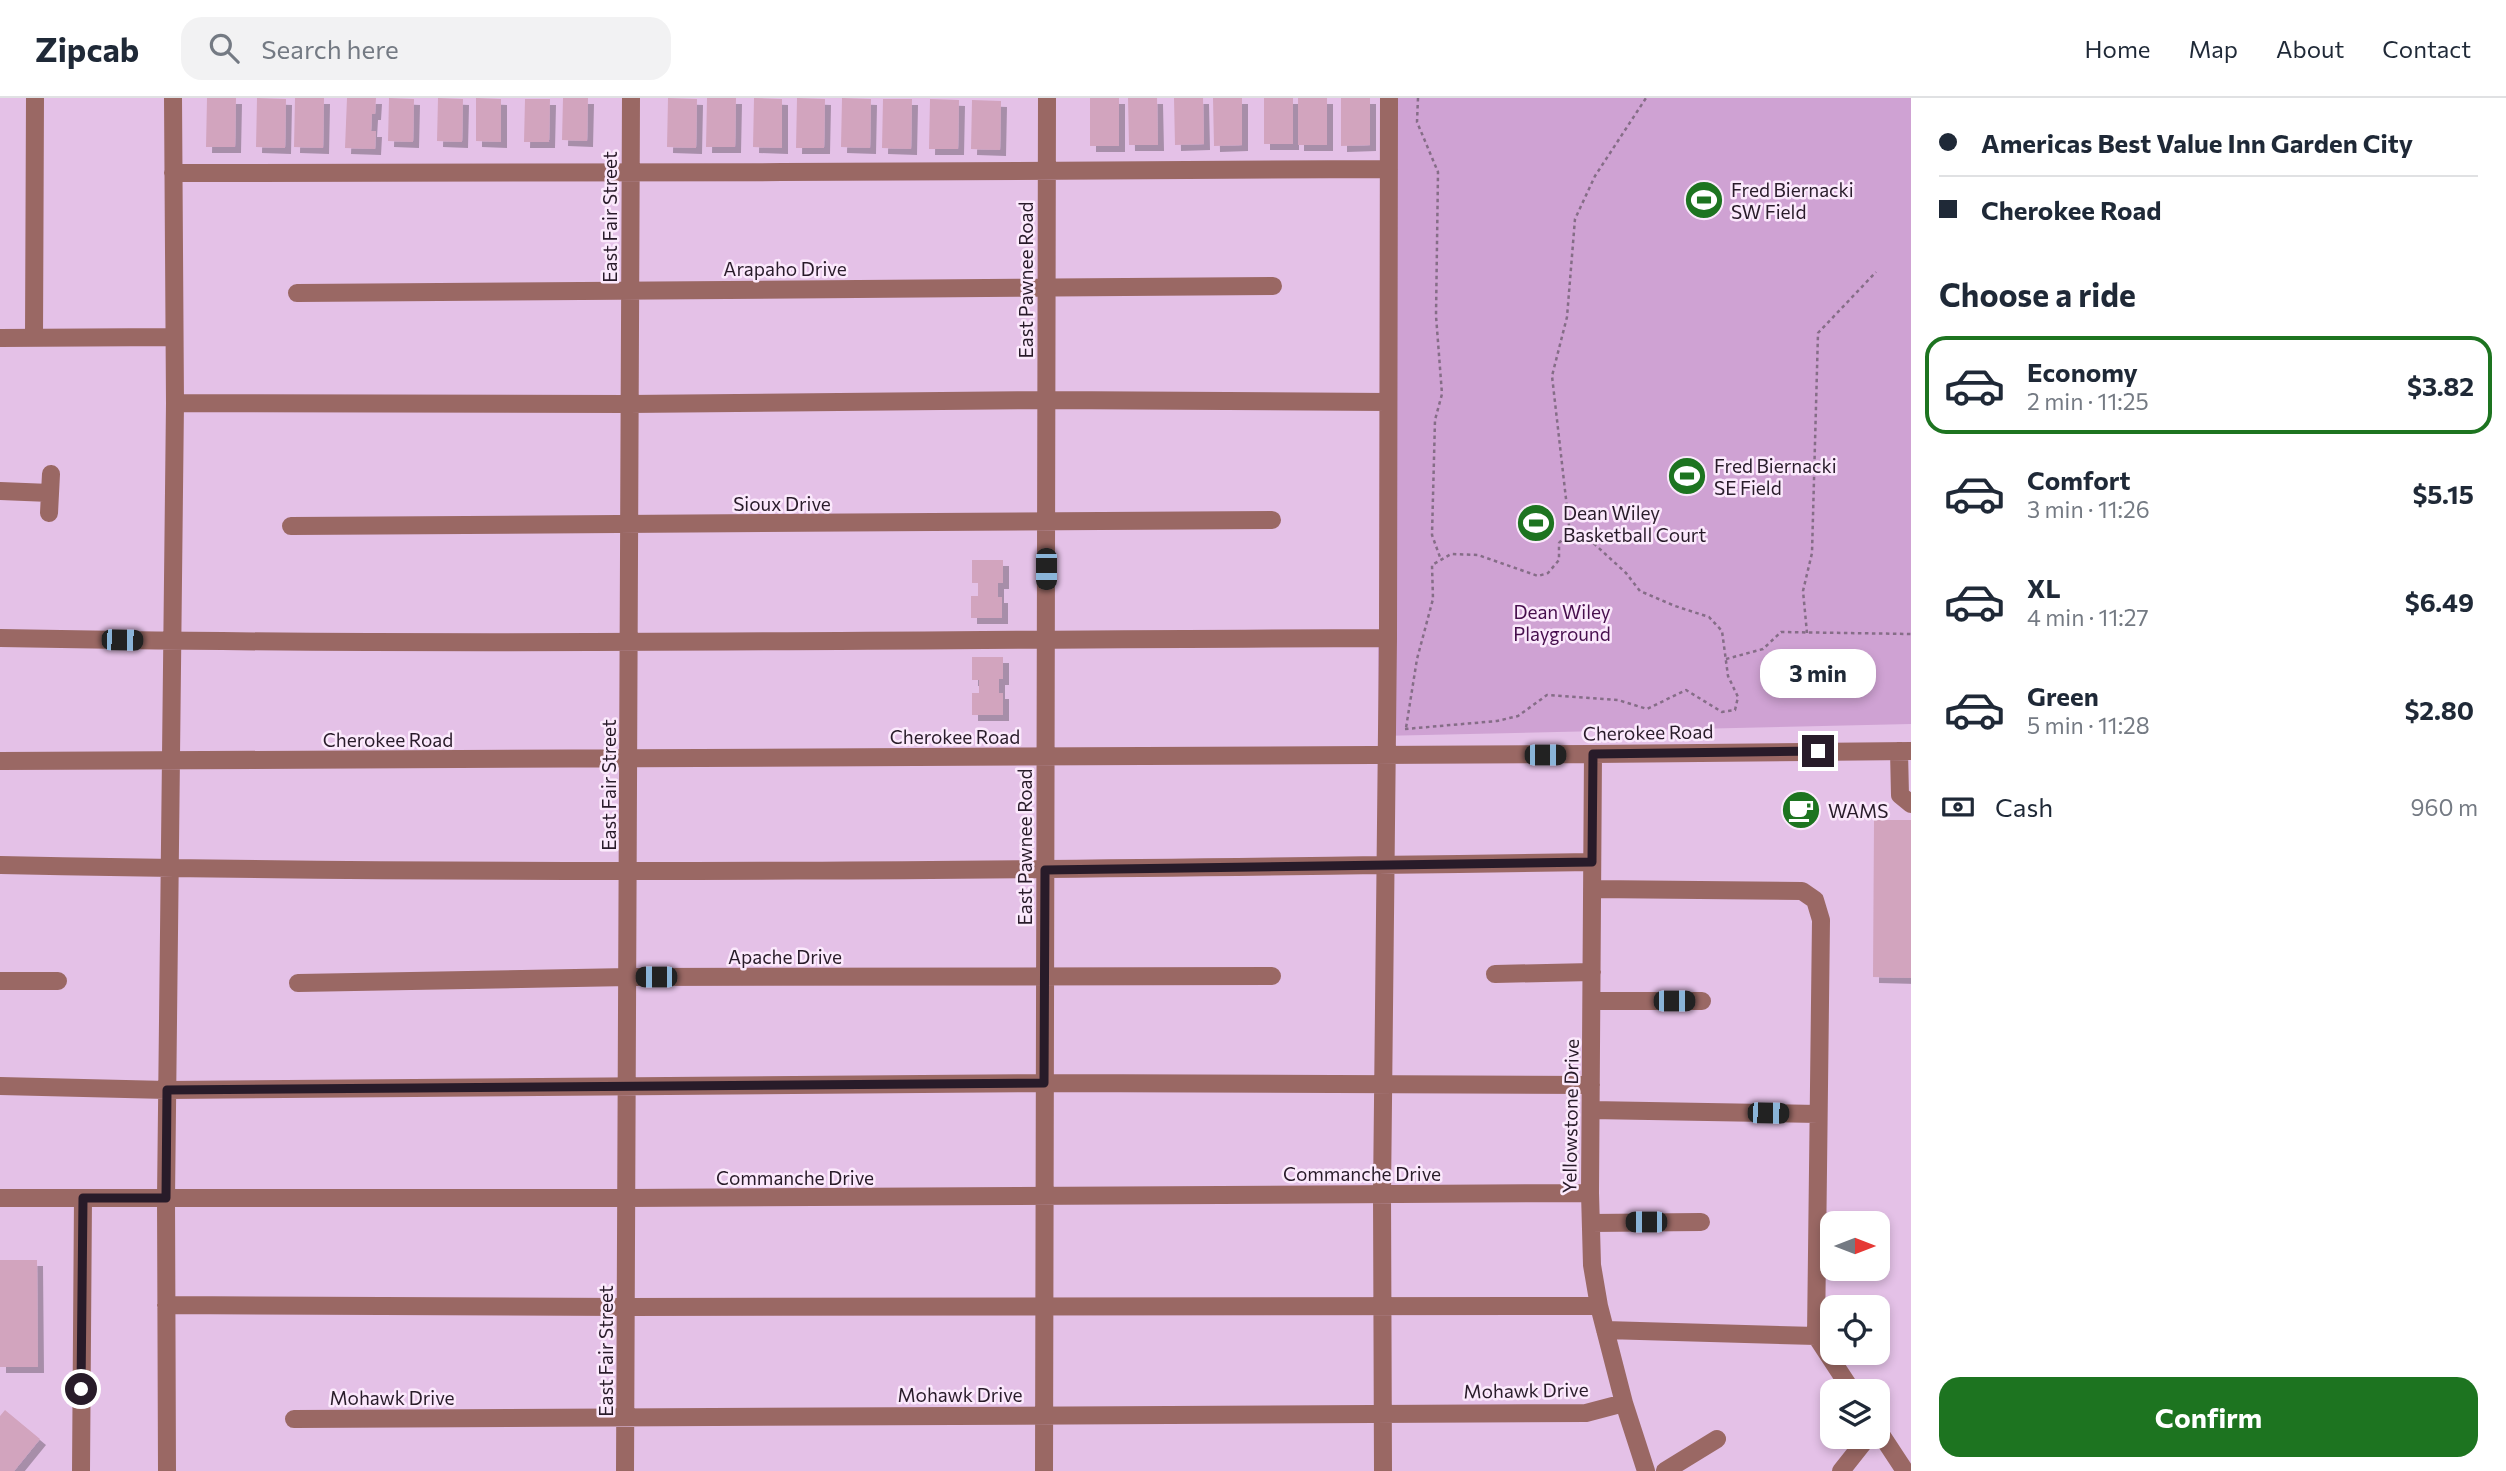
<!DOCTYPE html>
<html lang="en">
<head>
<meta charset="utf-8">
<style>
	:root { --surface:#fff; --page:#f2f2f3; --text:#1f2937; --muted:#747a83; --line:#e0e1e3; --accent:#1d7420 }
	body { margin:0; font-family:Commissioner,sans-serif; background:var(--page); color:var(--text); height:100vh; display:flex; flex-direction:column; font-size:26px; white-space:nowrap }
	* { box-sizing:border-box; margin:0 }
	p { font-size:23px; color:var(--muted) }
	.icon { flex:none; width:38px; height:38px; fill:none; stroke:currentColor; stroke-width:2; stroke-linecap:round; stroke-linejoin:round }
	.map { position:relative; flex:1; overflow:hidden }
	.panel { display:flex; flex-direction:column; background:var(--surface); width:595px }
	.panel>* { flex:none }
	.hud { display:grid; align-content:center; height:154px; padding:0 28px; background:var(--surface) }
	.needle { width:46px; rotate:90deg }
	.controls { position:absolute; left:1820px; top:1113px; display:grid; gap:14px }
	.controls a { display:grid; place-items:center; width:70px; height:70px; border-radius:14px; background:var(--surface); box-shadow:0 4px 10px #0003; font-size:35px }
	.end { position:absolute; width:32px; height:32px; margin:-16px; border:9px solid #281b29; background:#fff; box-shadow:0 0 0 4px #fff }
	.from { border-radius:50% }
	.bubble { position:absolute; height:49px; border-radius:21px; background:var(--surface); box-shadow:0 4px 10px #0003; font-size:23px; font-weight:700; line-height:49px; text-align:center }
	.car { position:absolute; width:21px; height:42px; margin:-21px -10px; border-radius:9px; box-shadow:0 0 5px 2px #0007; background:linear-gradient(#222 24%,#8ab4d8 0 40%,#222 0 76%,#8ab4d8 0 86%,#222 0) }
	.hud b { display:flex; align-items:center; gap:24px; height:66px; font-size:26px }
	.hud b+b { border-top:2px solid var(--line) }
	.hud i { width:18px; height:18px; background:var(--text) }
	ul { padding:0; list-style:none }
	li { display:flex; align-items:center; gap:21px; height:98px; margin:0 14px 10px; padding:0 14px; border:4px solid transparent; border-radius:21px }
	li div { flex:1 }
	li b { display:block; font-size:26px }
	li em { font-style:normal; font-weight:700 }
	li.current { border-color:var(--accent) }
	li>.icon { width:63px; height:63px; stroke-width:1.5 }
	h2 { padding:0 28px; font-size:32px; line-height:84px }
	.pay { display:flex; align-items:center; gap:18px; height:77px; padding:0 28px; font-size:26px }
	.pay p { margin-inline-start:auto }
	.button { display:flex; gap:14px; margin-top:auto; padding:14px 28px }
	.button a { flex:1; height:80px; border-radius:21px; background:var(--accent); color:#fff; font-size:28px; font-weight:700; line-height:80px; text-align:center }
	header { display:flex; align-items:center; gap:42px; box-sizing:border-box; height:98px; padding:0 35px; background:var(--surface); border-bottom:2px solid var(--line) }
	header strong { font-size:33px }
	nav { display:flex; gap:38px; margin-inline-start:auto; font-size:24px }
	.search { width:490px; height:63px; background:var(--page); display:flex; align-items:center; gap:18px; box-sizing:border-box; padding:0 24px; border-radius:21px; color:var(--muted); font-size:26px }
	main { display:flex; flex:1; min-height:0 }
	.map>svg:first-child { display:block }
	.green { fill:#cfa2d3 }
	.building { fill:#d2a4be; filter:url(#shadow) }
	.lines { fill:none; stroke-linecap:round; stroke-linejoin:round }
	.path { stroke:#856d87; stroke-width:2.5; stroke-dasharray:3.5 3.5; stroke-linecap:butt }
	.minor { stroke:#9a6864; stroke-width:18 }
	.route { stroke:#281b29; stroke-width:9 }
	.labels { text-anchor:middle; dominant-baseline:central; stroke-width:5; stroke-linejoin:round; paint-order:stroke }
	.poi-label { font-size:19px; fill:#281b29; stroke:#fbe9fc; text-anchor:start }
	.street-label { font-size:19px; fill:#281b29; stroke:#fbe9fc }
	.park-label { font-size:19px; fill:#470f4d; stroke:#fbe9fc }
</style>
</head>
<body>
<header>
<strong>Zipcab</strong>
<div class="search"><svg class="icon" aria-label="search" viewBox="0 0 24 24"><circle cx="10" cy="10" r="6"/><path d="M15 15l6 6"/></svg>Search here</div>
<nav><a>Home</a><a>Map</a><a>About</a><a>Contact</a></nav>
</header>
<main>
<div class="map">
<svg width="1911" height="1373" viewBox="0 0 1911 1373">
	<defs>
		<filter id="shadow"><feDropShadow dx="6" dy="6" stdDeviation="0" flood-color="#0004"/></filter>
	</defs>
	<rect width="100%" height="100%" fill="#e4c1e7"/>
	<path class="green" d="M1396,0h515v626l-532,12 -1,-89 14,-8z"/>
	<path class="building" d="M207,0h29l-1,49h-29z
		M257,0l29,1 -1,49 -29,-1z
		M295,0h29l-1,50 -29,-1z
		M347,0h29l-1,16h-3l-1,17h5l-1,18 -30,-1z
		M389,0l25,1 -1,43 -25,-1z
		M438,0l25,1 -1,43 -25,-1z
		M476,0l25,1v43l-25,-1z
		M563,0h25l-1,43 -25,-1z
		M668,0l29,1 -1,49 -29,-1z
		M707,0h29l-1,49h-29z
		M754,0l28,1v49l-29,-1z
		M797,0l28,1 -1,49h-28z
		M842,0l29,1 -1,49 -29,-1z
		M1090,0h29v48h-29z
		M1128,0h29l1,47h-29z
		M1174,0h29l1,46 -29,1z
		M1213,0h29v47l-28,1z
		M1264,0h29v46h-29z
		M1298,0h29v47h-29z
		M1341,0h29v47l-29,1z
		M525,1h25l-1,43h-25z
		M883,1h29l-1,50 -29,-1z
		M930,1l29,1 -1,49h-29z
		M972,2l29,1 -1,49 -29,-1z
		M972,462h31v23h-5v14h4v21h-31v-22h7v-13h-6z
		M972,559h31v22h-4v14h4v22h-31v-22h7v-13h-7z
		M1874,722h37v158l-38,-1z
		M0,1162h37l1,107h-38z
		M5,1312l35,29 -26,32h-14v-55z"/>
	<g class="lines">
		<path class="path" d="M1418,0l-1,24 21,50 -2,144 6,78 -7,26 -3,115 9,25
			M1570,436l-18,-158 15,-59 8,-98 20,-43 51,-78
			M1807,535l-4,-42 9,-38 6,-220 58,-61
			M1726,561l37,-10 18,-17 130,2
			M1405,631l92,-8 21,-5 29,-21 71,5 29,9 39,-19 36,22 13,-2 3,-13 -10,-21 -6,-45 -13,-14 -34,-11 -35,-15 -14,-18 -37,-34 -21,-6 -9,10v17l-11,13 -10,3 -60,-21 -27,-1 -19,11 1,34 -16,60 -11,69"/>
		<path class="minor" d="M173,75c405,-2 811,1 1216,-4
			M297,195l976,-7
			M0,240l174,-1
			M34,240l1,-240
			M175,305l454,1 417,-4 342,2
			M0,393l50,2
			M49,415l2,-39
			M291,428l981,-6
			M0,540c463,9 926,1 1388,0
			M1899,653l1,44 11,9
			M1593,656l-3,439 2,72 7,41 25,97 22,68
			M0,663l1593,-7 318,-3
			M0,767c531,11 1062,5 1592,-3
			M1592,791l210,2 13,9 6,20 -5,416 36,55
			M1495,876l97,-2
			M0,883h58
			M298,885l331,-6 643,-1
			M1592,903h110
			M0,988l167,4 877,-7 547,2
			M1591,1012l227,4
			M0,1100h627l963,-5
			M1591,1125l110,-1
			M166,1207l460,2 973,-1
			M1605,1232l211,6
			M294,1321l1292,-6 38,-10
			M1878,1332l27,41
			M81,1373l2,-273
			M167,1373l-1,-273 9,-795 -2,-305
			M625,1373l6,-1373
			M1044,1373l3,-1373
			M1383,1373l-1,-277 6,-556 1,-540
			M1665,1373l52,-32
			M1841,1373l27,-34"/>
	</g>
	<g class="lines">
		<path class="route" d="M81,1291l2,-191h83l1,-108 877,-7 1,-213 547,-8 1,-108 225,-3"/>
	</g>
	<defs>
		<g id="stadium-disc" transform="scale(2.0125)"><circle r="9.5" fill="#1d7420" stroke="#fbe9fc"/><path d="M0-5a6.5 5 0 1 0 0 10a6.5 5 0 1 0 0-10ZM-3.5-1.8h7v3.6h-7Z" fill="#fff"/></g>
		<g id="cafe-disc" transform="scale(2.0125)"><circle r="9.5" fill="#1d7420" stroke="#fbe9fc"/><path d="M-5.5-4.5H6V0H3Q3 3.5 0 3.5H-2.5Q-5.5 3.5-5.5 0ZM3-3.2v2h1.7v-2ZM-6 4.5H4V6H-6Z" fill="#fff"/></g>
	</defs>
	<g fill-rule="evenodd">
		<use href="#stadium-disc" x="1704" y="102"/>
		<use href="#stadium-disc" x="1687" y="378"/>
		<use href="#stadium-disc" x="1536" y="425"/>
		<use href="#cafe-disc" x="1801" y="712"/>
	</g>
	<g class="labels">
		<g class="poi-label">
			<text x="1731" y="91">Fred Biernacki<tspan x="1731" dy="22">SW Field</tspan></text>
			<text x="1714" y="367">Fred Biernacki<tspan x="1714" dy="22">SE Field</tspan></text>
			<text x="1563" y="414">Dean Wiley<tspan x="1563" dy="22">Basketball Court</tspan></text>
			<text x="1828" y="712">WAMS</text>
		</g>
		<g class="street-label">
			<text transform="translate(609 119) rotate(-90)">East Fair Street</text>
			<text x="785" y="170">Arapaho Drive</text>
			<text transform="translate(1025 182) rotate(-90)">East Pawnee Road</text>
			<text x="782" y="405">Sioux Drive</text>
			<text transform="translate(1648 634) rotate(-1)">Cherokee Road</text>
			<text x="955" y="638">Cherokee Road</text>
			<text x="388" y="641">Cherokee Road</text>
			<text transform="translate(608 687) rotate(-90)">East Fair Street</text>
			<text transform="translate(1024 749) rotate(-90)">East Pawnee Road</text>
			<text x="785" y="858">Apache Drive</text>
			<text transform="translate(1570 1018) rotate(-89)">Yellowstone Drive</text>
			<text x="1362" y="1075">Commanche Drive</text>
			<text x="795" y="1079">Commanche Drive</text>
			<text transform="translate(605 1253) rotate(-90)">East Fair Street</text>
			<text transform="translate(1526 1292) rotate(-1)">Mohawk Drive</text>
			<text x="960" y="1296">Mohawk Drive</text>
			<text x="392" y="1299">Mohawk Drive</text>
		</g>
		<g class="park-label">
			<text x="1562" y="513">Dean Wiley<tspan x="1562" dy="22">Playground</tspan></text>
		</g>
	</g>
</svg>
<div class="controls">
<a><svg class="needle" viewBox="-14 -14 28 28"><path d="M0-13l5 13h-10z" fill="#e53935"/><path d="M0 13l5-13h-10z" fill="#747a83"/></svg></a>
<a><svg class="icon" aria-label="locate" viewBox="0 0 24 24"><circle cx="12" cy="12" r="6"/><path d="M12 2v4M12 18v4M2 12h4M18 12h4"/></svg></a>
<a><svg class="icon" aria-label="layers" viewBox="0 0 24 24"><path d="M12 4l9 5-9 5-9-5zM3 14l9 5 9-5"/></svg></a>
</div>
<i class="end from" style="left:81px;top:1291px"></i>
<i class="end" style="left:1818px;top:653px"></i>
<div class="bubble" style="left:1760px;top:551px;width:116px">3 min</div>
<i class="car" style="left:1046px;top:471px;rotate:180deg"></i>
<i class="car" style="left:122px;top:542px;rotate:91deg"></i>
<i class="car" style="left:1545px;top:657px;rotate:90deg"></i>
<i class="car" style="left:656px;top:879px;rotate:270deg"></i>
<i class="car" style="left:1674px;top:903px;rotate:90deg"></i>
<i class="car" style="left:1768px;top:1015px;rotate:91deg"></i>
<i class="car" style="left:1646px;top:1124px;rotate:270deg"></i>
</div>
<section class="panel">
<div class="hud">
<b><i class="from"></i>Americas Best Value Inn Garden City</b>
<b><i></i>Cherokee Road</b>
</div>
<h2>Choose a ride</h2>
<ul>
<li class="current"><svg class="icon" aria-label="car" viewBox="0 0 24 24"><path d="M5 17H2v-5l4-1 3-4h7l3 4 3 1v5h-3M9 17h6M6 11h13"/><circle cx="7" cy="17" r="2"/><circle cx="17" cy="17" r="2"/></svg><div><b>Economy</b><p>2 min · 11:25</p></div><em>$3.82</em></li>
<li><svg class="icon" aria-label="car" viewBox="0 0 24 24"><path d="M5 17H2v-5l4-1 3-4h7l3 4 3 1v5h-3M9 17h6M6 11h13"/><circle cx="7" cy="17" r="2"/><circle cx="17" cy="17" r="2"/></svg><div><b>Comfort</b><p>3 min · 11:26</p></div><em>$5.15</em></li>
<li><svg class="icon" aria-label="car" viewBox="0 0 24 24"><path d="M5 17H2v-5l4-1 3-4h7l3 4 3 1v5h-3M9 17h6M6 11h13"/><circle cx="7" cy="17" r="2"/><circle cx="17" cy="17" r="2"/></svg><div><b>XL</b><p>4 min · 11:27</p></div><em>$6.49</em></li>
<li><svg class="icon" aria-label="car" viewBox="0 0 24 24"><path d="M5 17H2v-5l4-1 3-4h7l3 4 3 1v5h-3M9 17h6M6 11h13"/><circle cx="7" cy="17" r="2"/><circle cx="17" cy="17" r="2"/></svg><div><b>Green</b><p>5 min · 11:28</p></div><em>$2.80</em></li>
</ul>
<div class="pay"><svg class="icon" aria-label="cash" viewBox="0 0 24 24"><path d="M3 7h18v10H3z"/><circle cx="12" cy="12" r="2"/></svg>Cash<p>960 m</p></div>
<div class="button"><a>Confirm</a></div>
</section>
</main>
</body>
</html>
